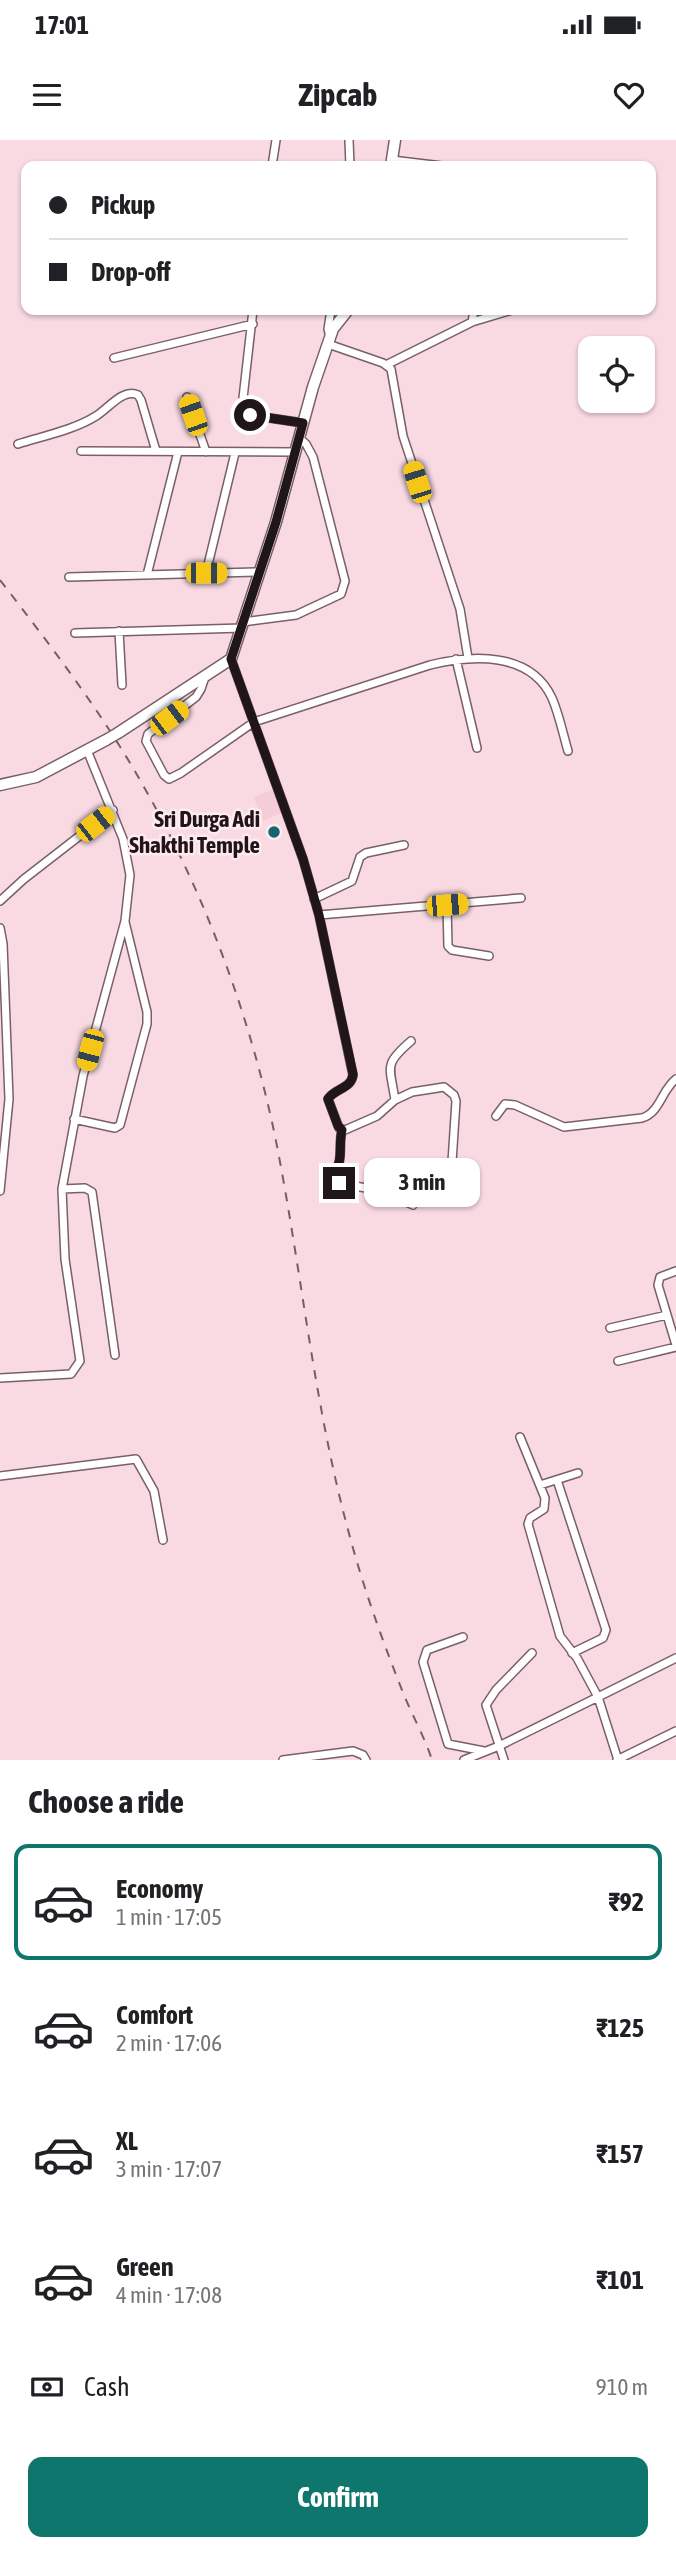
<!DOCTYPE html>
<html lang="en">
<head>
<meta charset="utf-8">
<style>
	:root { --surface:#fff; --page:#f2f2f2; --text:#202124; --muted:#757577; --line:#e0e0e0; --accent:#0f766e }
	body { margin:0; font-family:"Asap Condensed",sans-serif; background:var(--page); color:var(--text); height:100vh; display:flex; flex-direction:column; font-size:26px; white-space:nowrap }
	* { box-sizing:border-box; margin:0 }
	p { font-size:23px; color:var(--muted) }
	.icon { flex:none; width:38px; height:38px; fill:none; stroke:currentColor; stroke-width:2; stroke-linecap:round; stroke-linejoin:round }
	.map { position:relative; height:1620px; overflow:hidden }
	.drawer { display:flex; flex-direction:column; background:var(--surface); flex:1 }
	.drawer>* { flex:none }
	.banner { position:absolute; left:21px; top:21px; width:635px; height:154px; border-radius:14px; box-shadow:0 2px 5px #0004; display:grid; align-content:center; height:154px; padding:0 28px; background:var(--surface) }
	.fabs { position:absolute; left:578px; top:196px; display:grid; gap:14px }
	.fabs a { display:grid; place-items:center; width:77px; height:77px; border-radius:14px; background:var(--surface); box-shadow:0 2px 5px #0004; font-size:35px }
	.end { position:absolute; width:32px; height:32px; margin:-16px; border:9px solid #201619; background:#fff; box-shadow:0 0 0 4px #fff }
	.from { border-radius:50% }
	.bubble { position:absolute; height:49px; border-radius:14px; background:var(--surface); box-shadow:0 2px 5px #0004; font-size:23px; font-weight:700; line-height:49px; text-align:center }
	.car { position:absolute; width:21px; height:42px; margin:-21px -10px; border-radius:9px; box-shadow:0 0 5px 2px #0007; background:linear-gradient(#f5c518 24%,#345 0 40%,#f5c518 0 76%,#345 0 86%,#f5c518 0) }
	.banner b { display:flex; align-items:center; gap:24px; height:66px; font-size:26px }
	.banner b+b { border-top:2px solid var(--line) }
	.banner i { width:18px; height:18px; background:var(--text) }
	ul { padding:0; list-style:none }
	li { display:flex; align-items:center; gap:21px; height:116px; margin:0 14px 10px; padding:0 14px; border:4px solid transparent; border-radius:14px }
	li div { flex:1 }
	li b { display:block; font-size:26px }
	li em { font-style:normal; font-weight:700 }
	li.current { border-color:var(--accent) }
	li>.icon { width:63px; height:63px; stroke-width:1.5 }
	h2 { padding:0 28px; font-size:32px; line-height:84px }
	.pay { display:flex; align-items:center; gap:18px; height:77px; padding:0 28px; font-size:26px }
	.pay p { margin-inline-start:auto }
	.cta { display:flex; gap:14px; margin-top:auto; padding:14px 28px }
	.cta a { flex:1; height:80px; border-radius:14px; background:var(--accent); color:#fff; font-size:28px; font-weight:700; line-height:80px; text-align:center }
	.status { display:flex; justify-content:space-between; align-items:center; height:49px; padding:0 35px; background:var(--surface); direction:ltr }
	.status svg { height:19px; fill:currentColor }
	header { display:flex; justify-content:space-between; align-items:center; height:91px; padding:0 28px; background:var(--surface); font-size:32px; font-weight:700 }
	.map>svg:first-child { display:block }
	.built { fill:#f5cdd8 }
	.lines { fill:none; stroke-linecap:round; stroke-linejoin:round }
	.street-casing { stroke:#7a5f66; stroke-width:10 }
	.secondary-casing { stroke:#7a5f66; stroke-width:13 }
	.street { stroke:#fff; stroke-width:7 }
	.secondary { stroke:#fff; stroke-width:10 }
	.rail { stroke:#726065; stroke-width:2; stroke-dasharray:9 9; stroke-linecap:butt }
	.secondary-bridge-casing { stroke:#7a5f66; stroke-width:13; stroke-linecap:butt }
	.secondary-bridge { stroke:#fff; stroke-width:10 }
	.route { stroke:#201619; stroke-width:9 }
	.poi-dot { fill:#17656b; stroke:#feebf0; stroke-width:2.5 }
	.labels { text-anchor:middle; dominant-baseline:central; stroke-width:5; stroke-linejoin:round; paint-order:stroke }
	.poi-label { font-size:23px; font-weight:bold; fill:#201619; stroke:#feebf0; text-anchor:end }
</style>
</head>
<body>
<div class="status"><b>17:01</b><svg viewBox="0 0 49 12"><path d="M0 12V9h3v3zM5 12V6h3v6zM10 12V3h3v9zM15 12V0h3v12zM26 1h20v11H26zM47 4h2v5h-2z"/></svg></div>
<header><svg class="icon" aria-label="menu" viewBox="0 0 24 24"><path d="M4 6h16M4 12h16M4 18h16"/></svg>Zipcab<svg class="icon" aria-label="heart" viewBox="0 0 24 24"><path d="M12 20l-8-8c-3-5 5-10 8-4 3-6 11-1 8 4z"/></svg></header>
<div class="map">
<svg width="676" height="1620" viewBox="0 0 676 1620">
	<rect width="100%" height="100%" fill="#f9dae2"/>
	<path class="built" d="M274,649l10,23 -21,9 -9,-24z"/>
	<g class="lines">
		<g class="street-casing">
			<path id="street" d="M349,0l1,26
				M392,20l50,6
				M272,26l4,-26
				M253,170l-11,97 8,8 53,8
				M472,182l2,-12
				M330,197l-2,-8 3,-19
				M328,204l55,19 8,6 12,67 57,173 8,49
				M114,218l139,-34
				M386,225l86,-43 40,-12
				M187,257l19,55
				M18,304c25,-8 56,-14 78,-28 13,-8 27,-28 42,-21l3,5 15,51
				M81,311l214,1
				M206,433l29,-120
				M147,435l31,-123
				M69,437l190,-5
				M243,482l53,-7 45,-21 4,-13 -32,-124 -7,-13 -7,-6
				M119,491l3,54
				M75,493l167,-5
				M231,519l72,200 16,56 34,160c-2,14 -18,13 -25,24l11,29 6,2 32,-14 18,-16 17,-8 32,-5 10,8 2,6 -4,61
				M456,519l21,89
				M205,537l-4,12 -5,8 -48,37 -2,7 18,34 5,4 12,-6 73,-51 176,-57c42,-10 100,-14 122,33 7,16 11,36 16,53
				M314,759l38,-18 8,-24 6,-4 38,-8
				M0,761l24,-22 89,-69
				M447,765l1,41 4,4 37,6
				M319,775l202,-17
				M0,788l3,16 6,155 -9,92
				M395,960c-5,-34 -12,-35 16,-59
				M496,976l9,-12 10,1 49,22 78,-9c18,-5 20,-29 34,-39
				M74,979l41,9 5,-3 27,-101v-12l-22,-90
				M342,990c-4,16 2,29 -8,44l5,9 43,8 31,14
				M62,1049l23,-1 7,4 23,163
				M676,1131l-16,6 -2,8 18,60
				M610,1188l57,-13
				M618,1221l58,-14
				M0,1238l71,-4 9,-13 -15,-102 -3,-70 21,-113 42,-155 5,-46 -7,-36 -36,-89
				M0,1336l136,-17 18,32 9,49
				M557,1340l49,150 -3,8 -31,15
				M540,1345l38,-12
				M463,1497l-36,13 -4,12 25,82 36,7
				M283,1620l70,-9 10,4 3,5
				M464,1620l35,-14 99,-49 -21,-39 -17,-22 -32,-112 2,-6 14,-9 1,-11 -25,-61
				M504,1620l-18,-55 10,-15 36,-37
				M617,1620l59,-29
				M618,1620l-20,-63 78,-39"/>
		</g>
		<g class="secondary-casing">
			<path id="secondary" d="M391,26l4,-26
				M118,593l113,-74 45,-137 37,-135 20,-58 15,-19
				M0,645l36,-8 70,-37"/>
		</g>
		<use href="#street" class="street"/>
		<use href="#secondary" class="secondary"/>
		<path class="rail" d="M0,440c47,61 94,122 133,188 67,113 115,239 142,368 26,130 38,262 72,390 15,58 35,114 57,169 9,22 21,43 28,65"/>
		<g class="secondary-bridge-casing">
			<path id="secondary-bridge" d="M106,600l12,-7"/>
		</g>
		<use href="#secondary-bridge" class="secondary-bridge"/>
	</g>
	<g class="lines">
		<path class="route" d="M250,275l53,8 -27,99 -45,137 72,200 16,56 34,159c-1,15 -18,14 -25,25l10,27 4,4c-4,16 2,29 -8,44l5,9"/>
	</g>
	<circle class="poi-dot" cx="274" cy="692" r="7"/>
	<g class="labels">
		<g class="poi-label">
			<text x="260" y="679">Sri Durga Adi<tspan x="260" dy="26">Shakthi Temple</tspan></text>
		</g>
	</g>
</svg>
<div class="fabs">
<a><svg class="icon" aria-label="locate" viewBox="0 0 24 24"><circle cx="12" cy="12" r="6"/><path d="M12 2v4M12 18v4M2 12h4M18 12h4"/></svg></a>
</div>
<i class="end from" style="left:250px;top:275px"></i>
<i class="end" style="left:339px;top:1043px"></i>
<div class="bubble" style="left:364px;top:1018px;width:116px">3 min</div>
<i class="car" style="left:193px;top:275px;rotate:341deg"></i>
<i class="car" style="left:417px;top:342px;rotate:342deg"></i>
<i class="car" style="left:206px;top:433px;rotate:90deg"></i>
<i class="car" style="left:169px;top:578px;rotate:53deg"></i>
<i class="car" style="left:95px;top:684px;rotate:52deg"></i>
<i class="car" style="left:447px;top:765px;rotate:85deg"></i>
<i class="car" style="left:90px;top:910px;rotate:195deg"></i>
<div class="banner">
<b><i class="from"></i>Pickup</b>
<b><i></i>Drop-off</b>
</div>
</div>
<section class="drawer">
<h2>Choose a ride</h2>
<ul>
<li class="current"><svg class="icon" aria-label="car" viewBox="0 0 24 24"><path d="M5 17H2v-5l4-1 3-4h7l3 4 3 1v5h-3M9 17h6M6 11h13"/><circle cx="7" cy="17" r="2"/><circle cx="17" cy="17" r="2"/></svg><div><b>Economy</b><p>1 min · 17:05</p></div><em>₹92</em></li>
<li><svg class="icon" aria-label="car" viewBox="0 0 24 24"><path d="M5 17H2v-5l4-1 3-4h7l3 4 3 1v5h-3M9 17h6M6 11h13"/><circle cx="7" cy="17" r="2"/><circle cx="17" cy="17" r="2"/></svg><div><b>Comfort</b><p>2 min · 17:06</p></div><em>₹125</em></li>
<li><svg class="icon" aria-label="car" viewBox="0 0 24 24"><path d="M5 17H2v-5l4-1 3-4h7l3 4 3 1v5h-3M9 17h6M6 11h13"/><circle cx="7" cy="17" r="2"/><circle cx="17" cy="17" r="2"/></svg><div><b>XL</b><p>3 min · 17:07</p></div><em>₹157</em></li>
<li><svg class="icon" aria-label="car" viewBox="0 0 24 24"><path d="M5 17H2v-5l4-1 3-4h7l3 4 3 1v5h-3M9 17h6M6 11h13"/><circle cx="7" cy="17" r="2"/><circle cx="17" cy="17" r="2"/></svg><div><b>Green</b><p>4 min · 17:08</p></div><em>₹101</em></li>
</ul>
<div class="pay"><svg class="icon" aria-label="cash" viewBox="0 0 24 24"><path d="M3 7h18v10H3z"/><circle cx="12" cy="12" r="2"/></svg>Cash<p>910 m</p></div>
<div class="cta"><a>Confirm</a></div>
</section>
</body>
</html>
